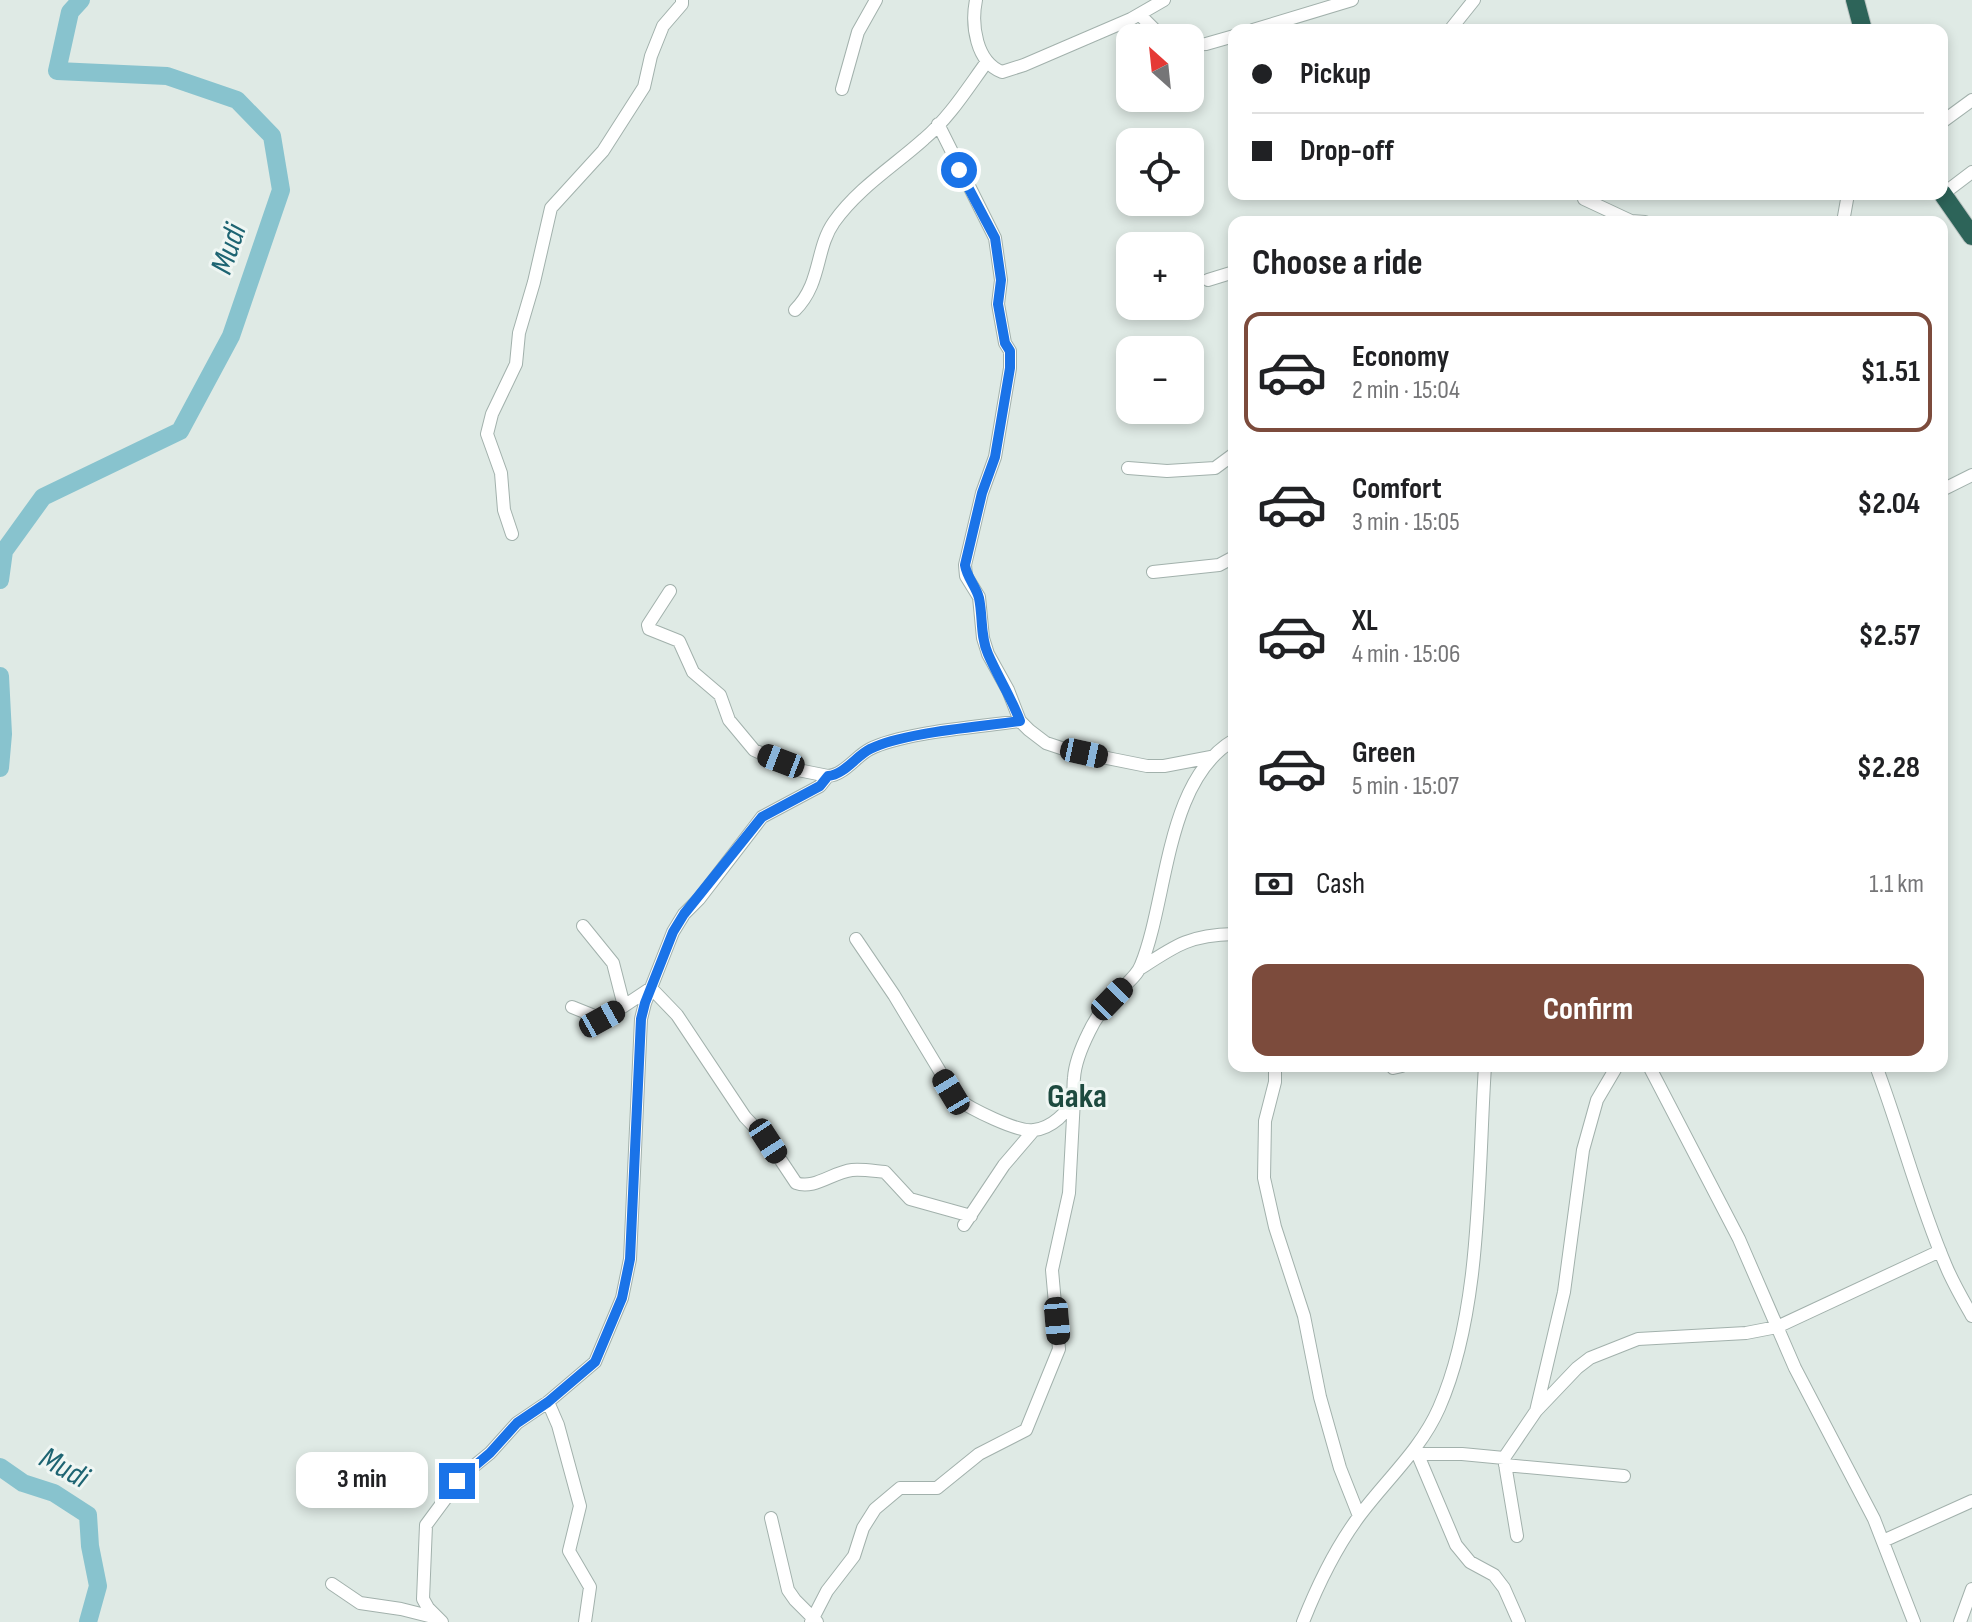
<!DOCTYPE html>
<html lang="en">
<head>
<meta charset="utf-8">
<style>
	:root { --surface:#fff; --page:#f6f6f6; --text:#202124; --muted:#757577; --line:#e0e0e0; --accent:#7c4b3c }
	body { margin:0; font-family:"Sofia Sans Condensed",sans-serif; background:var(--page); color:var(--text); height:100vh; display:flex; flex-direction:column; font-size:30px; white-space:nowrap }
	* { box-sizing:border-box; margin:0 }
	p { font-size:26px; color:var(--muted) }
	.icon { flex:none; width:44px; height:44px; fill:none; stroke:currentColor; stroke-width:2; stroke-linecap:round; stroke-linejoin:round }
	.map { position:relative; flex:1; overflow:hidden }
	.side { position:absolute; left:1228px; top:216px; width:720px; height:856px; display:flex; flex-direction:column; background:var(--surface); border-radius:16px; box-shadow:0 4px 12px #0003 }
	.side>* { flex:none }
	.guide { position:absolute; left:1228px; top:24px; width:720px; height:176px; border-radius:16px; box-shadow:0 4px 12px #0003; display:grid; align-content:center; height:176px; padding:0 24px; background:var(--surface) }
	.needle { width:52px; rotate:333deg }
	.fabs { position:absolute; left:1116px; top:24px; display:grid; gap:16px }
	.fabs a { display:grid; place-items:center; width:88px; height:88px; border-radius:16px; background:var(--surface); box-shadow:0 4px 12px #0003; font-size:40px }
	.end { position:absolute; width:36px; height:36px; margin:-18px; border:10px solid #1a73e8; background:#fff; box-shadow:0 0 0 4px #fff }
	.from { border-radius:50% }
	.bubble { position:absolute; height:56px; border-radius:16px; background:var(--surface); box-shadow:0 4px 12px #0003; font-size:26px; font-weight:700; line-height:56px; text-align:center }
	.car { position:absolute; width:24px; height:48px; margin:-24px -12px; border-radius:10px; box-shadow:0 0 6px 2px #0007; background:linear-gradient(#222 24%,#8ab4d8 0 40%,#222 0 76%,#8ab4d8 0 86%,#222 0) }
	.guide b { display:flex; align-items:center; gap:28px; height:76px; font-size:30px }
	.guide b+b { border-top:2px solid var(--line) }
	.guide i { width:20px; height:20px; background:var(--text) }
	ul { padding:0; list-style:none }
	li { display:flex; align-items:center; gap:24px; height:120px; margin:0 16px 12px; padding:0 8px; border:4px solid transparent; border-radius:16px }
	li div { flex:1 }
	li b { display:block; font-size:30px }
	li em { font-style:normal; font-weight:700 }
	li.active { border-color:var(--accent) }
	li>.icon { width:72px; height:72px; stroke-width:1.5 }
	h2 { padding:0 24px; font-size:36px; line-height:96px }
	.pay { display:flex; align-items:center; gap:20px; height:88px; padding:0 24px; font-size:30px }
	.pay p { margin-inline-start:auto }
	.action { display:flex; gap:16px; margin-top:auto; padding:16px 24px }
	.action a { flex:1; height:92px; border-radius:16px; background:var(--accent); color:#fff; font-size:32px; font-weight:700; line-height:92px; text-align:center }
	.map>svg:first-child { display:block }
	.lines { fill:none; stroke-linecap:round; stroke-linejoin:round }
	.river { stroke:#88c3ce; stroke-width:18 }
	.minor-casing { stroke:#a2b1ac; stroke-width:14 }
	.highway-casing { stroke:#bcc4c2; stroke-width:20 }
	.minor { stroke:#fff; stroke-width:12 }
	.highway { stroke:#2d6459; stroke-width:18 }
	.route { stroke:#1a73e8; stroke-width:10 }
	.labels { text-anchor:middle; dominant-baseline:central; stroke-width:6; stroke-linejoin:round; paint-order:stroke }
	.water-label { font-size:32px; font-style:italic; fill:#1d6472; stroke:#eff6f3 }
	.quarter-label { font-size:34px; font-weight:bold; fill:#1d4a3f; stroke:#eff6f3 }
</style>
</head>
<body>
<div class="map">
<svg width="1972" height="1622" viewBox="0 0 1972 1622">
	<rect width="100%" height="100%" fill="#dfeae5"/>
	<g class="lines">
		<path class="river" d="M0,580l4,-29 39,-54 137,-66 51,-95 50,-146 -9,-54 -35,-36 -70,-24 -110,-5 13,-59 11,-12
			M0,676l3,58 -3,34
			M0,1467l23,16 31,10 34,22 2,31 8,40 -10,36"/>
		<g class="minor-casing">
			<path id="minor" d="M976,0c-5,25 0,62 26,72l22,-7 107,-46 33,-19
				M1140,15l23,23
				M1253,30l99,-30
				M1450,30l24,-30
				M1190,45l16,-1 28,-8
				M842,89l16,-57 18,-32
				M1942,122l30,-22
				M938,124l57,114 6,42 -3,24 7,39 5,8v17l-15,89 -13,36 -17,72 1,11 13,21 4,41 5,16 20,36 12,31 9,9 17,13 21,7 80,16h17l47,-9
				M1943,194l29,-22
				M1584,199l47,22 14,1
				M1843,222l5,-28
				M1208,280l26,-8
				M795,310c27,-27 20,-61 39,-88 24,-34 60,-56 90,-83 25,-21 43,-50 62,-76
				M1128,468l39,3 48,-3 19,-14
				M1942,490l30,-15
				M512,534l-8,-24 -3,-37 -14,-39 5,-20 24,-50 3,-31 15,-51 17,-74 52,-57 41,-64 7,-31 12,-30 19,-22v-4
				M1153,572l66,-7 15,-8
				M670,591l-22,34 1,4 30,12 14,31 27,23 9,25 25,30 44,20 30,6
				M583,926l30,37 11,43 27,-18 26,27 68,102 23,24 28,42c18,7 37,-11 56,-13 10,-1 22,1 33,2l25,27 61,17
				M856,939l38,56 62,103c13,10 62,35 78,32 17,-2 35,-17 39,-34 1,-6 0,-12 1,-18 1,-16 8,-32 15,-46 6,-13 15,-25 24,-35 9,-10 24,-20 28,-32 27,-66 24,-185 93,-225
				M1141,968c35,-23 49,-33 93,-34
				M572,1007l30,12 22,-13
				M1275,1066v16l-10,39 -1,57 11,49 29,89 16,81 20,71 19,48
				M1649,1066l90,173 56,129 79,151 40,103
				M1876,1066c25,66 42,135 70,200 7,17 17,34 26,50
				M1393,1068l9,-2
				M964,1225l40,-60 30,-35
				M548,1402l10,23 22,81 -11,45 21,36 -5,35
				M1536,1411l28,-119 19,-142 14,-50 20,-34
				M1411,1454h51l42,4 32,-47 41,-43 13,-10 48,-19 108,-6 31,-6 163,-76
				M1418,1455l38,90 14,17 24,13 10,13 15,34
				M1504,1458l13,78
				M1505,1465l119,11
				M771,1518l17,72 7,10 22,22
				M1883,1541l89,-40
				M332,1584l28,19 41,6 36,9
				M442,1622l-14,-14 -5,-9 3,-74 37,-50 27,-22 27,-30 31,-21 47,-40 27,-64 8,-39 11,-240 4,-16 28,-71 11,-18 15,-15 63,-82 58,-31 8,-10c16,-1 28,-20 42,-27 33,-17 110,-22 150,-28
				M811,1622l16,-31 27,-35 9,-28 12,-19 25,-21h37l42,-34 47,-24 33,-81 -7,-79 17,-77 5,-94
				M1303,1622c15,-38 33,-75 57,-107 27,-36 61,-66 79,-107 43,-97 39,-237 46,-342
				M1960,1622l12,-33"/>
		</g>
		<g class="highway-casing">
			<path id="highway" d="M1855,0l8,30
				M1942,193l30,43"/>
		</g>
		<use href="#minor" class="minor"/>
		<use href="#highway" class="highway"/>
	</g>
	<g class="lines">
		<path class="route" d="M457,1481l33,-28 27,-30 31,-21 47,-40 27,-64 8,-39 11,-240 4,-16 28,-71 11,-18 78,-97 58,-31 8,-10c16,-1 28,-20 42,-27 34,-17 110,-22 150,-28 -9,-24 -22,-44 -32,-67 -8,-18 -5,-37 -9,-56 -3,-12 -12,-20 -14,-33l17,-72 13,-36 15,-89v-17l-5,-8 -7,-39 3,-24 -6,-42 -36,-68"/>
	</g>
	<g class="labels">
		<g class="water-label">
			<text transform="translate(229 249) rotate(-71)">Mudi</text>
			<text transform="translate(64 1468) rotate(29)">Mudi</text>
		</g>
		<g class="quarter-label">
			<text x="1077" y="1096">Gaka</text>
		</g>
	</g>
</svg>
<div class="fabs">
<a><svg class="needle" viewBox="-14 -14 28 28"><path d="M0-13l5 13h-10z" fill="#e53935"/><path d="M0 13l5-13h-10z" fill="#757577"/></svg></a>
<a><svg class="icon" aria-label="locate" viewBox="0 0 24 24"><circle cx="12" cy="12" r="6"/><path d="M12 2v4M12 18v4M2 12h4M18 12h4"/></svg></a>
<a>+</a>
<a>−</a>
</div>
<i class="end from" style="left:959px;top:170px"></i>
<i class="end" style="left:457px;top:1481px"></i>
<div class="bubble" style="left:296px;top:1452px;width:132px">3 min</div>
<i class="car" style="left:1084px;top:753px;rotate:102deg"></i>
<i class="car" style="left:781px;top:761px;rotate:291deg"></i>
<i class="car" style="left:1112px;top:999px;rotate:44deg"></i>
<i class="car" style="left:602px;top:1019px;rotate:61deg"></i>
<i class="car" style="left:951px;top:1092px;rotate:329deg"></i>
<i class="car" style="left:768px;top:1141px;rotate:147deg"></i>
<i class="car" style="left:1057px;top:1321px;rotate:175deg"></i>
<div class="guide">
<b><i class="from"></i>Pickup</b>
<b><i></i>Drop-off</b>
</div>
<section class="side">
<h2>Choose a ride</h2>
<ul>
<li class="active"><svg class="icon" aria-label="car" viewBox="0 0 24 24"><path d="M5 17H2v-5l4-1 3-4h7l3 4 3 1v5h-3M9 17h6M6 11h13"/><circle cx="7" cy="17" r="2"/><circle cx="17" cy="17" r="2"/></svg><div><b>Economy</b><p>2 min · 15:04</p></div><em>$1.51</em></li>
<li><svg class="icon" aria-label="car" viewBox="0 0 24 24"><path d="M5 17H2v-5l4-1 3-4h7l3 4 3 1v5h-3M9 17h6M6 11h13"/><circle cx="7" cy="17" r="2"/><circle cx="17" cy="17" r="2"/></svg><div><b>Comfort</b><p>3 min · 15:05</p></div><em>$2.04</em></li>
<li><svg class="icon" aria-label="car" viewBox="0 0 24 24"><path d="M5 17H2v-5l4-1 3-4h7l3 4 3 1v5h-3M9 17h6M6 11h13"/><circle cx="7" cy="17" r="2"/><circle cx="17" cy="17" r="2"/></svg><div><b>XL</b><p>4 min · 15:06</p></div><em>$2.57</em></li>
<li><svg class="icon" aria-label="car" viewBox="0 0 24 24"><path d="M5 17H2v-5l4-1 3-4h7l3 4 3 1v5h-3M9 17h6M6 11h13"/><circle cx="7" cy="17" r="2"/><circle cx="17" cy="17" r="2"/></svg><div><b>Green</b><p>5 min · 15:07</p></div><em>$2.28</em></li>
</ul>
<div class="pay"><svg class="icon" aria-label="cash" viewBox="0 0 24 24"><path d="M3 7h18v10H3z"/><circle cx="12" cy="12" r="2"/></svg>Cash<p>1.1 km</p></div>
<div class="action"><a>Confirm</a></div>
</section>
</div>
</body>
</html>
